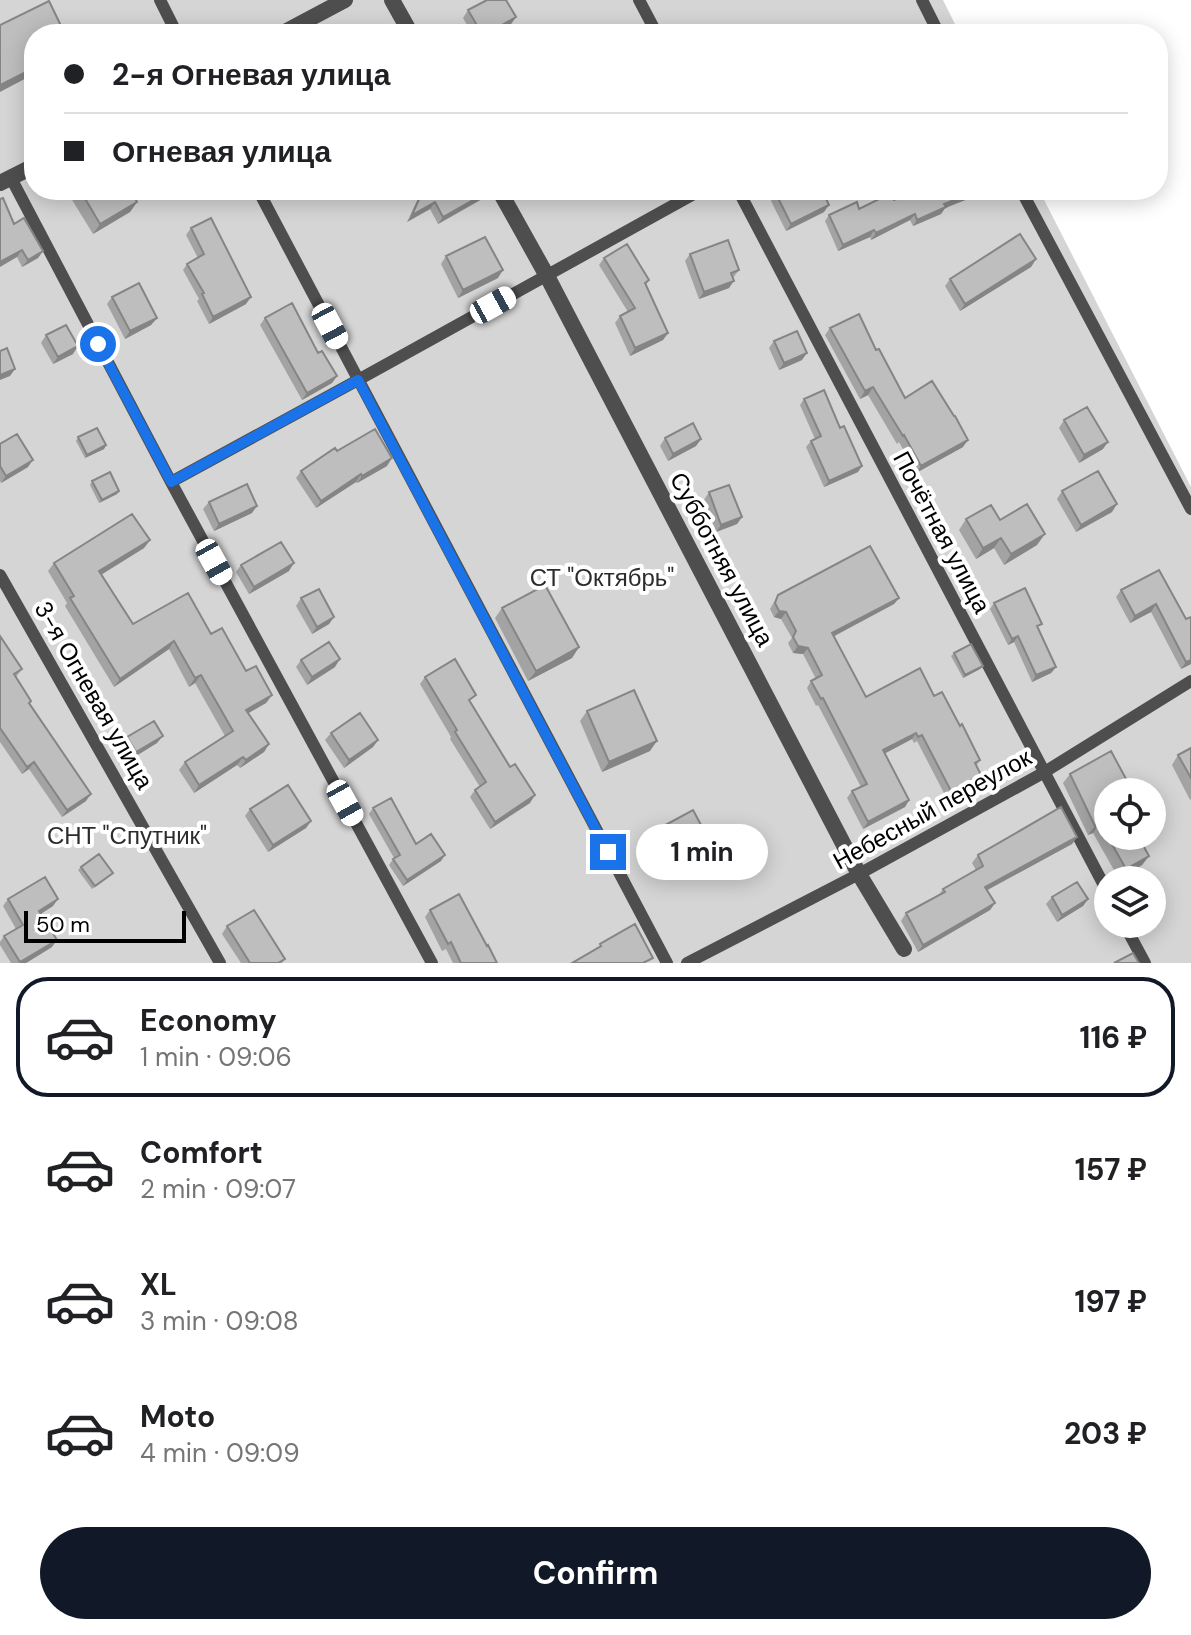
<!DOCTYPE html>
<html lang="en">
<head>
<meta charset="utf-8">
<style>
	:root { --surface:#fff; --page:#f6f6f6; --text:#202124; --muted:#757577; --line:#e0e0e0; --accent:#111827 }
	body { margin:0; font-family:"DM Sans",sans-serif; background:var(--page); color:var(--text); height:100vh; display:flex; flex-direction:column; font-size:30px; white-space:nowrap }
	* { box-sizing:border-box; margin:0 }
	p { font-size:26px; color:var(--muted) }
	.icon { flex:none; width:44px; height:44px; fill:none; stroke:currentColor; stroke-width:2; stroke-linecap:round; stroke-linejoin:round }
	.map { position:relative; height:963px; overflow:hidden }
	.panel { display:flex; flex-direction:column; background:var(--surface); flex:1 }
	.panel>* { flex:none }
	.guide { position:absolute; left:24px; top:24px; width:1144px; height:176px; border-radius:32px; box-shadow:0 4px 20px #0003; display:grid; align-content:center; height:176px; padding:0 40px; background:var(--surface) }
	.controls { position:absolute; left:1094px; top:778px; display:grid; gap:16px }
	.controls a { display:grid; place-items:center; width:72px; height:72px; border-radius:50%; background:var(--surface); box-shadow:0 4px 20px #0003; font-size:40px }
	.scale { position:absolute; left:24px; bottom:20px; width:162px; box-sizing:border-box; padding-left:8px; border:4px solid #000; border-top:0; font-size:22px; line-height:28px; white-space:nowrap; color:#000; -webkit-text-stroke:6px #fff; paint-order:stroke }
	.end { position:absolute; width:36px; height:36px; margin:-18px; border:10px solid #1a73e8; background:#fff; box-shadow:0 0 0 4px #fff }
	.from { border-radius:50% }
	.bubble { position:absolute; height:56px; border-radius:28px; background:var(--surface); box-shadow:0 4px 20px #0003; font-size:26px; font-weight:700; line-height:56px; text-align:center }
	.car { position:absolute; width:24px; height:48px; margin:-24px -12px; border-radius:10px; box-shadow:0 0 6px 2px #0007; background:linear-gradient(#fff 24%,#345 0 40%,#fff 0 76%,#345 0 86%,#fff 0) }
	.guide b { display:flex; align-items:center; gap:28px; height:76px; font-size:30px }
	.guide b+b { border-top:2px solid var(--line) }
	.guide i { width:20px; height:20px; background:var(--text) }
	ul { padding:14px 0 0; list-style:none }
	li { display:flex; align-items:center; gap:24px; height:120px; margin:0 16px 12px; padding:0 24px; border:4px solid transparent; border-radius:32px }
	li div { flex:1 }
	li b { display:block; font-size:30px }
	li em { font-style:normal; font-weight:700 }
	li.on { border-color:var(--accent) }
	li>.icon { width:72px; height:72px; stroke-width:1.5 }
	.cta { display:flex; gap:16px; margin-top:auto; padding:16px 40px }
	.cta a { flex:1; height:92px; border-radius:48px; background:var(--accent); color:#fff; font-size:32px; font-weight:700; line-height:92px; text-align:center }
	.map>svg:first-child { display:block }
	.green { fill:#d5d5d5; fill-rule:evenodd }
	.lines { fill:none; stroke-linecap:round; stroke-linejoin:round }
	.lane { stroke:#4e4e4e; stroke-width:12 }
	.street { stroke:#4e4e4e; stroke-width:16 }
	.wall { fill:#a3a3a3 }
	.shaded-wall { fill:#858585 }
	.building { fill:#bebebe; stroke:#858585; stroke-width:2 }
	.route { stroke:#1a73e8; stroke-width:10 }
	.labels { text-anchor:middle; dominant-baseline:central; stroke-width:8; stroke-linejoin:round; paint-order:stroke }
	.street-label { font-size:24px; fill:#000; stroke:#fff }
	.park-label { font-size:24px; fill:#2c2c2c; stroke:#fff }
</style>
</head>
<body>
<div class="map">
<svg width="1191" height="963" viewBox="0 0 1191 963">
	<rect width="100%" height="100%" fill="#fff"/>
	<path class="green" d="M0,0h943l17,34h-926v156h1005l152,297v476h-1191zM1108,792h44v44h-44zM1108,880h44v44h-44z"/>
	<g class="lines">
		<path class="lane" d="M160,0l17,34
			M639,0l18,34
			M922,0l17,34
			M11,178l160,304 261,481
			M258,190l409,773
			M738,190l370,703
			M1021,190l170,319
			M171,482l187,-102 343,-190
			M0,575l220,388
			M1124,924l21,39
			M687,963l172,-89 184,-101 148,-92"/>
		<path class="street" d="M392,0l19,34
			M281,34l64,-34
			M0,183l34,-17
			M499,190l48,86 312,598 45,75"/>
	</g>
	<path class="wall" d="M468,10l48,7 -5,7 -18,10h-21l-9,-16z
		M66,190h64l7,12 -7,10 -37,22z
		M422,190h64l1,2 -5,7 -44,25 -8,-15 -23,13z
		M983,193l-38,15 -4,6 -28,12 -3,-6 -39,20 -1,-3 -32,14 -13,-30 4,-6 65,-15z
		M776,194l48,18 -38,19 -15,-30z
		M14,224l29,27 -5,7 -16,9 -5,-10z
		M191,228l55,76 -37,20 -12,-23 2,-2 -16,-29 4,-6 11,-6 -12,-23z
		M690,254l49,16 -6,8 -4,10 -30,11 -14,-38z
		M446,256l52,22 -40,20 -17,-34z
		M604,258l45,22 -3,5 22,48 -5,7 -33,16 -15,-33 5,-7 8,-4 -29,-47z
		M1036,259l-5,8 -71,44 -15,-25 5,-7z
		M112,297l45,21 -6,7 -26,14 -18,-35z
		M265,318l53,35 19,23 -5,7 -30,17 -42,-75z
		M830,328l46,22 29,48 58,49 -47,26 -17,-31 -2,2 -29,-49 -8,4 -35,-64z
		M46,335l27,19 -20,10 -12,-21z
		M774,341l28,19 -23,10 -10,-22z
		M804,399l54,73 -34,15 -18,-40 5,-6 4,-2 -15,-34z
		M1064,420l39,29 -24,14 -20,-35z
		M78,437l28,8 -2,4 -19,9 -9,-17z
		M665,438l36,1 -5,7 -28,15 -8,-15z
		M0,444l28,23 -27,16 -1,-2z
		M337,451l50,15 -30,17 -1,-1 -40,26 -20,-30 5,-7z
		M92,481l25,13 -18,9 -9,-18z
		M1062,491l50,21 -36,20 -19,-33z
		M709,492l33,25 -5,7 -21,8 -12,-32z
		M209,502l43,11 -38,18 -11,-22z
		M966,519l34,1 37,25 -33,20 -10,-17 -18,11 -17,-29z
		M150,540l-6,8 -43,27 32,49 78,10 35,37 26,24 -6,8 -18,10 21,31 -5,8 -24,16 -3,-3 -43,28 -15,-23 6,-8 40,-26 -30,-53 -6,4 -20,-38 -55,38 -49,-81 2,-3 -19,-32 6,-8z
		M241,565l48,6 -40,23 -13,-22z
		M1159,570l32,94 -10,5 -30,-57 -21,11 -14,-26 5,-7z
		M778,595l121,3 -5,6 -61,32 33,61 68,-1 26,30 20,34 -4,6v16l-30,15 -29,-56 -3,2 -2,-4 -28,15 25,46 -4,7 -42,22 -16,-31 5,-7 9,-4 -43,-82 -2,1 -9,-18 4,-7 5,-2 -13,-25 -10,-1 -5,-10 4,-5 -11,-19 -7,-2 -4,-8z
		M301,598l33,19 -5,7 -17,10 -16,-28z
		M994,603l62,64 -5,6 -19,9 -18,-40 -6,3 -18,-36z
		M502,608l77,39 -7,11 -44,23 -33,-63z
		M0,636l22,33 -6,8 15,24 -2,3 57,97 -24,16 -33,-48 -7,5 -22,-32z
		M954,653l29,13 -3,3 -17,9 -12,-22z
		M301,660l34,7 -28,18 -11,-18z
		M425,677l46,26 59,100 -40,26 -20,-32 5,-7 5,-3 -30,-48 1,-2 -31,-53z
		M587,711l63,40 -48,21 -22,-51z
		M331,733l47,7 -5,7 -29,21 -19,-28z
		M127,737l30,6 -26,16 -9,-15z
		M1191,748v51l-1,1 -18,-35 6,-10z
		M1070,774l38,18 41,64 -7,9 -23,14 -26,-46 -5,2 -25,-52z
		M373,808l43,36 25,17 -38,25 -14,-21 5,-7 -25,-44z
		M250,809l61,12 -5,7 -38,24 -23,-36z
		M658,829l53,31 -35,19 -23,-43z
		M1077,837l-5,7 -85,46 8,13 -5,7 -72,42 -17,-31 5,-8 33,-18 4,-6 33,-19 -4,-7 6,-8z
		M81,867l29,9 -18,13 -14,-19z
		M1052,897l36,2 -5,7 -26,16 -11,-18z
		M8,899l45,7 -12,8 11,33 -26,16h-15l-11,-18v-3l4,-6 12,-7 -13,-23z
		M430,910l57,36 10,17h-44l-7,-14 -4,2 -17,-34z
		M227,926l58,33 -3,4h-41l-19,-29z"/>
	<path class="shaded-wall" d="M516,17l-5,7 -18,10h-7z
		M34,68v6l-34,18v-7z
		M979,190h6l-2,3 -38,15 -4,6 -28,12 4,-6 27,-16z
		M487,192l-5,7 -44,25 5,-7z
		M137,202l-7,10 -37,22 7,-10z
		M435,202l-5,7 -23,13 5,-7z
		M829,205l-5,7 -38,19 5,-7z
		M915,214l-5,6 -39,20 5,-7z
		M874,230l-4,7 -32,14 5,-6z
		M22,250l-5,7 -17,10v-5z
		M43,251l-5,7 -16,9 6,-7z
		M1036,259l-5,8 -71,44 5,-7z
		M503,270l-5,8 -40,20 5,-8z
		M734,281l-5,7 -30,11 5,-7z
		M251,297l-5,7 -37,20 4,-7z
		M157,318l-6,7 -26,14 5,-8z
		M668,333l-5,7 -33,16 5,-8z
		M78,346l-5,8 -20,10 5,-7z
		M807,353l-5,7 -23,10 5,-7z
		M15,369l-5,7 -10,4v-5z
		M337,376l-5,7 -30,17 5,-7z
		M873,387l-5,8 -8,4 5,-8z
		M701,439l-5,7 -28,15 5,-7z
		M968,440l-5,7 -47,26 5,-7z
		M1108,442l-5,7 -24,14 5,-8z
		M106,445l-2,4 -19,9 2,-3z
		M392,458l-5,8 -30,17 5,-7z
		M33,460l-5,7 -27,16 5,-7z
		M862,466l-4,6 -34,15 5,-6z
		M361,474l-5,8 -40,26 5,-7z
		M119,491l-2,3 -18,9 3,-3z
		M1117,504l-5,8 -36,20 5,-7z
		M257,506l-5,7 -38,18 5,-7z
		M742,517l-5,7 -21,8 5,-7z
		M1045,534l-8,11 -33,20 7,-11z
		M1001,538l-7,10 -18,11 7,-11z
		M150,540l-6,8 -50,31 5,-8z
		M294,563l-5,8 -40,23 5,-7z
		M899,598l-5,6 -67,36 5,-7z
		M1156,604l-5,8 -21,11 5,-7z
		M779,611l7,1 -5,7 -7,-2z
		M334,617l-5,7 -17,10 5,-7z
		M1018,636l-4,6 -6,3 4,-6z
		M174,641l-5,8 -55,38 6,-8z
		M798,646l10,2 -5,6 -10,-1z
		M579,647l-7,11 -44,23 8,-10z
		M340,659l-5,8 -28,18 5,-8z
		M1191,660v4l-10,5 5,-7z
		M983,666l-3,3 -17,9 2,-3z
		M1056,667l-5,6 -19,9 4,-7z
		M201,675l-6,8 -6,4 6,-9z
		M272,695l-6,8 -26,15 6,-8z
		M916,733l-4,6 -34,18 5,-7z
		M163,736l-6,7 -26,16 5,-7z
		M378,740l-5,7 -29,21 5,-8z
		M657,741l-7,10 -48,21 7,-10z
		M269,744l-5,8 -24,16 6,-8z
		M243,757l-6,8 -43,28 5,-8z
		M34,762l-5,7 -7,5 5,-7z
		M981,775l-5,7 -30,15 5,-6z
		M91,794l-5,7 -24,16 5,-7z
		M535,795l-5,8 -40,26 5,-7z
		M909,800l-4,7 -42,22 5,-7z
		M311,821l-5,7 -38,24 5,-7z
		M1100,823l-7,10 -5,2 7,-9z
		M1077,837l-5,7 -92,50 5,-7z
		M716,853l-5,7 -35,19 5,-7z
		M445,855l-4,6 -38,25 4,-6z
		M1149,856l-7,9 -23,14 7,-10z
		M58,899l-5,7 -19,12 5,-7z
		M1088,899l-5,7 -26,16 5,-7z
		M995,903l-5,7 -72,42 5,-7z
		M57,940l-5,7 -26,16h-6z"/>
	<path class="building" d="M487,0h19l10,17 -30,17h-4l-14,-24z
		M49,1l16,33h-31v34l-34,17v-60z
		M900,27l3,7h-16z
		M80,190h50l7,12 -37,22z
		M423,190h63l1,2 -44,25 -8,-15 -23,13z
		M785,190h37l7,15 -38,19 -15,-30z
		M918,190h61l-35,14 2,3 -29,13 -2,-6 -39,19 -2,-3 -31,15 -14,-30 28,-13 2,7 32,-16 3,7z
		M3,198l11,26 10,-6 19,33 -15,9 -6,-10 -22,12v-63z
		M211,218l40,79 -38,20 -11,-23 2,-1 -17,-29 17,-10 -13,-26z
		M1020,234l16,25 -71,45 -15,-25z
		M485,237l18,33 -40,20 -17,-34z
		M728,240l11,30 -8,3 3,8 -30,11 -14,-38z
		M627,244l22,36 -4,3 23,50 -33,15 -15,-32 15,-8 -31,-50z
		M139,283l18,35 -27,13 -18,-34z
		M292,303l26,50 4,-2 15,25 -30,17 -42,-75z
		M859,314l17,36 3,-1 26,49 27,-17 22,35h1l13,24 -47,26 -17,-31 -1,1 -30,-49 -8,4 -35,-63z
		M66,325l12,21 -20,11 -12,-22z
		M797,331l10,22 -23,10 -10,-22z
		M7,348l8,21 -15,6v-24z
		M824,390l16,38 4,-2 18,40 -33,15 -18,-40 10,-5 -17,-37z
		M1087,407l21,35 -24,13 -20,-35z
		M693,423l8,16 -28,15 -8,-16z
		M97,428l9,17 -19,10 -9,-18z
		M375,429l17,29 -30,18 -1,-2 -40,27 -20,-30 34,-23 2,3z
		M17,434l16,26 -27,16 -6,-10v-22z
		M1098,471l19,33 -36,21 -19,-34z
		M110,472l9,19 -17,9 -10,-19z
		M247,484l10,22 -38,18 -10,-22z
		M729,485l13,32 -21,8 -12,-33z
		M1027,504l18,30 -34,20 -10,-16 -18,10 -17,-29 25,-14 9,15z
		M132,514l18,26 -51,31 34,53 55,-31 23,41 11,-6 24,43 10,-5 16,29 -26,15 23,34 -23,16 -3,-3 -44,28 -14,-23 48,-31 -32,-56 -6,3 -21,-37 -54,38 -50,-81 4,-2 -20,-33z
		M281,542l13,21 -40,24 -13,-22z
		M870,546l29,52 -67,35 34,64 54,-29 14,28 8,-4 18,34 2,-2 18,36 -5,3 6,12 -30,16 -29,-56 -4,2 -2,-4 -33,17 26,50 -41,22 -16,-31 15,-7 -44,-86 -2,1 -10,-18 11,-6 -14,-27 -10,-2 -5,-9 3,-6 -10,-19 -7,-1 -4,-8 3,-8z
		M1159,570l27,49 5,-2v43l-5,2 -30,-58 -21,12 -14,-26z
		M545,585l34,62 -43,24 -34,-63z
		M1025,588l17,36 -5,2 19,41 -20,8 -18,-39 -6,3 -18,-36z
		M319,589l15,28 -17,10 -16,-29z
		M0,636l22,33 -8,5 17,27 -2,2 62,91 -24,16 -33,-48 -7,5 -27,-39z
		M329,642l11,17 -28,18 -11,-17z
		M971,644l12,22 -18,9 -11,-22z
		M455,659l21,36 -7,5 41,67 5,-3 20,31 -40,27 -20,-32 11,-8 -31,-50 2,-2 -32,-53z
		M634,690l23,51 -48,21 -22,-51z
		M360,713l18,27 -29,20 -18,-27z
		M154,721l9,15 -27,16 -9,-15z
		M1191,748v30l-13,-23z
		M1111,751l22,41h-25v44h30l11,20 -23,13 -26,-46 -5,3 -25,-52z
		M288,785l23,36 -38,24 -23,-36z
		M391,798l25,46 15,-10 14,21 -38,25 -14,-21 7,-4 -27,-47z
		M1061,807l16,30 -92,50 10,16 -72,42 -17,-32 39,-21 -2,-3 40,-23 -5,-11z
		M693,810l23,43 -35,19 -23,-43z
		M99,854l14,19 -18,13 -14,-19z
		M45,877l13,22 -19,12 18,29 -37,22 -16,-26 19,-11 -15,-26z
		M1077,882l11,17 -26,16 -10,-18z
		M459,894l28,52 1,-1 9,18h-36l-10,-21 -3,2 -18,-34z
		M254,910l31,49 -7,4h-28l-23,-37z
		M635,924l18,34 -10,5h-71l29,-17 -1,-2z
		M1133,953l6,10h-25z"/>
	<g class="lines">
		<path class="route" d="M98,344l73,138 187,-102 250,472"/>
	</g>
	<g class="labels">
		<g class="street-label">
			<text transform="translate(942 532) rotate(62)">Почётная улица</text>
			<text transform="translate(722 559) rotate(62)">Субботняя улица</text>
			<text transform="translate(94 695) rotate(60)">3-я Огневая улица</text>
			<text transform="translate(932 809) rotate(-29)">Небесный переулок</text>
		</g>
		<g class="park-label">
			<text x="602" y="577">СТ "Октябрь"</text>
			<text x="127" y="835">СНТ "Спутник"</text>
		</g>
	</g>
</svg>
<div class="controls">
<a><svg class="icon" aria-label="locate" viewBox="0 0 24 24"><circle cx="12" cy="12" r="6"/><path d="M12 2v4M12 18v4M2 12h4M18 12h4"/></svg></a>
<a><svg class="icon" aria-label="layers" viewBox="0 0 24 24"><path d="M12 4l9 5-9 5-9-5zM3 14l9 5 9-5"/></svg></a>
</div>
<div class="scale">50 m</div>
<i class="end from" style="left:98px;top:344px"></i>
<i class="end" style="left:608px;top:852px"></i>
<div class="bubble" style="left:636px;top:824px;width:132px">1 min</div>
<i class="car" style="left:493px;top:305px;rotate:61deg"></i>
<i class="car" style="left:330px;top:326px;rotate:152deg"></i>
<i class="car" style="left:214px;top:562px;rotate:151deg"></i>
<i class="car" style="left:345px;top:803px;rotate:151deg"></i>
<div class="guide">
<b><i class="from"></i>2-я Огневая улица</b>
<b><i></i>Огневая улица</b>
</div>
</div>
<section class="panel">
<ul>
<li class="on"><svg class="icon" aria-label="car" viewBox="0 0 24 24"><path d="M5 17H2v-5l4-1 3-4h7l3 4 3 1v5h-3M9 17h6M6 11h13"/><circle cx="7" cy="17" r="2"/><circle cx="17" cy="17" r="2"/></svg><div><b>Economy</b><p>1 min · 09:06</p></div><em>116 ₽</em></li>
<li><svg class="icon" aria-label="car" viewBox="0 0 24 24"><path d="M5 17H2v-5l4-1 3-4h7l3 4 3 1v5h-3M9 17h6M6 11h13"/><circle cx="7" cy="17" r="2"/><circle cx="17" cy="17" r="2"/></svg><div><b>Comfort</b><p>2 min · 09:07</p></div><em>157 ₽</em></li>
<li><svg class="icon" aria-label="car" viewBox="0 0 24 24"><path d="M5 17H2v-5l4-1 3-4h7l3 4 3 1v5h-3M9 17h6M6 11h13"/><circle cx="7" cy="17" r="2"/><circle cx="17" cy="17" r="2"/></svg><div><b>XL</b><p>3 min · 09:08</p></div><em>197 ₽</em></li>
<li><svg class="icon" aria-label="car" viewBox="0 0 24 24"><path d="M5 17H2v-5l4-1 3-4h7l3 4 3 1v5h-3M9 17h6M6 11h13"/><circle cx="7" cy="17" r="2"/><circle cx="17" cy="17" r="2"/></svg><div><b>Moto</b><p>4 min · 09:09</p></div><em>203 ₽</em></li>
</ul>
<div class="cta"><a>Confirm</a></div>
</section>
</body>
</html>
